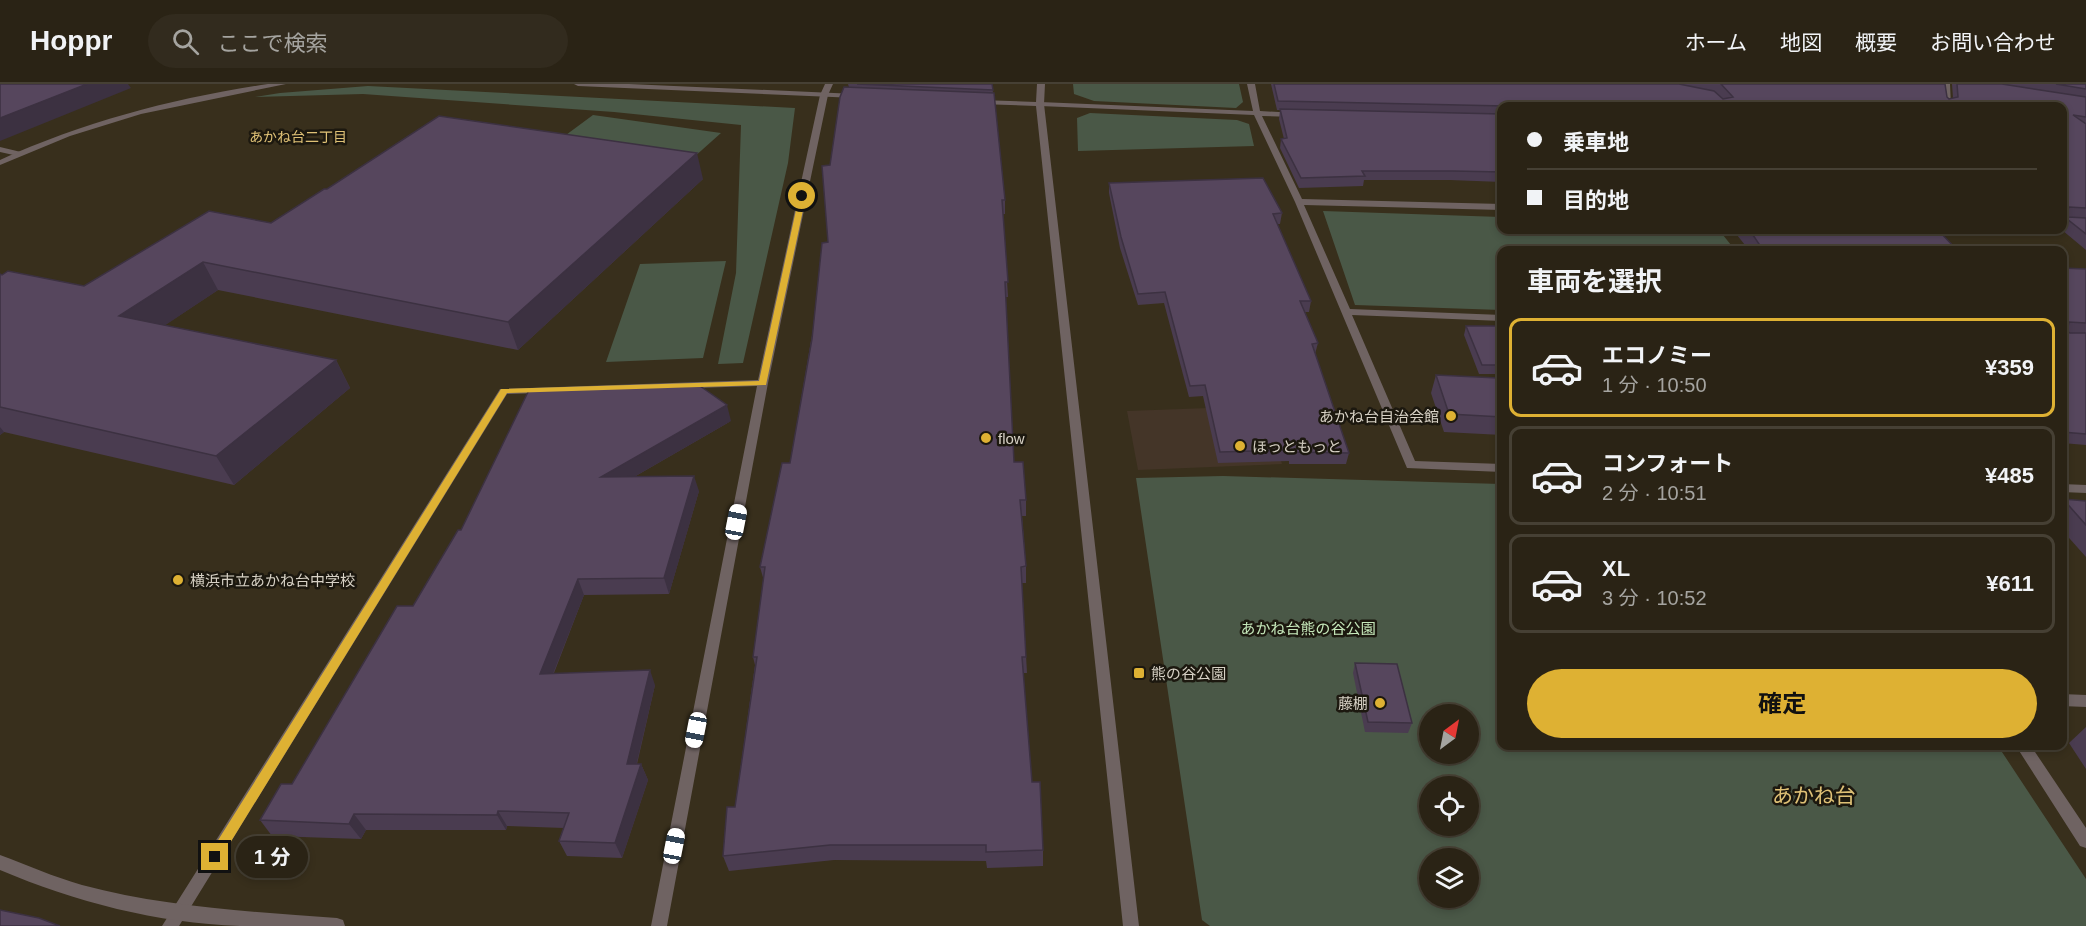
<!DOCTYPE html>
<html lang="ja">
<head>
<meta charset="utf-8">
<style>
	:root { --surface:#2a2315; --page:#322b1e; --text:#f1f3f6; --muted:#a5a4a0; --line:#464034; --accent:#deb133 }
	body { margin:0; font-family:Arial,"Noto Sans JP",sans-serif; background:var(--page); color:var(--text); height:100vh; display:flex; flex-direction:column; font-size:22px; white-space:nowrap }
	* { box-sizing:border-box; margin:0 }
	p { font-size:20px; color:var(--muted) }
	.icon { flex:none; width:33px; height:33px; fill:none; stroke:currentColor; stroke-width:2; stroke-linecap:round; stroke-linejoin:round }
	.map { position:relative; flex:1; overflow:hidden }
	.panel { position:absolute; left:1497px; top:162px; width:570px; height:504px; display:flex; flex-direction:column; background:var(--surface); border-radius:12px; box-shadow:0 3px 9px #0003,0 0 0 2px var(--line) }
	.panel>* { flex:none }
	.hud { position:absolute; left:1497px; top:18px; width:570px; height:132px; border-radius:12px; box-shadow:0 3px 9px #0003,0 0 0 2px var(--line); display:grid; align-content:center; height:132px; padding:0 30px; background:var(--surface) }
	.needle { width:39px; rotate:32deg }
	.fabs { position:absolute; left:1419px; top:620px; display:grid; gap:12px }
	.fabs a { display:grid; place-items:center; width:60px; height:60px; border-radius:50%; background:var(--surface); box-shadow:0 3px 9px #0003,0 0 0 2px var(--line); font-size:30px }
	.end { position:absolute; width:27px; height:27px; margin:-14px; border:8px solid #deb133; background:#111; box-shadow:0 0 0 3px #111 }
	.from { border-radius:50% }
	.bubble { position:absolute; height:42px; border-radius:21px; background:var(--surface); box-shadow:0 3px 9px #0003,0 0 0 2px var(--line); font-size:20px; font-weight:700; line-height:42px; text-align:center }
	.car { position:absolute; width:18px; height:36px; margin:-18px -9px; border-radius:8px; box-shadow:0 0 4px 2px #0007; background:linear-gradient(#fff 24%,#345 0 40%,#fff 0 76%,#345 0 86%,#fff 0) }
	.hud b { display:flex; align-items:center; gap:21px; height:57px; font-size:22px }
	.hud b+b { border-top:2px solid var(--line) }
	.hud i { width:15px; height:15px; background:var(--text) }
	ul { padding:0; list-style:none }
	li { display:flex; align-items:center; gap:18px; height:99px; margin:0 12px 9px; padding:0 18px; border:3px solid var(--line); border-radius:12px }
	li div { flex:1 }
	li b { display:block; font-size:22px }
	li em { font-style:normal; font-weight:700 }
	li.active { border-color:var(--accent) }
	li>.icon { width:54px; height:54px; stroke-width:1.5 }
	h2 { padding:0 30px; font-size:27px; line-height:72px }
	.button { display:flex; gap:12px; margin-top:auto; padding:12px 30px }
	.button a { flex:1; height:69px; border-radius:36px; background:var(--accent); color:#111; font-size:24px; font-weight:700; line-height:69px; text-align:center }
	header { display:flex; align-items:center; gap:36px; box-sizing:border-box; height:84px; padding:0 30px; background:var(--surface); border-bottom:2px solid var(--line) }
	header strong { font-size:28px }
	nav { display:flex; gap:33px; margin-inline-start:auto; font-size:21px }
	.search { width:420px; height:54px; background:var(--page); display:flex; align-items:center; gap:15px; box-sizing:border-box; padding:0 21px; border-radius:33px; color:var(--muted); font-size:22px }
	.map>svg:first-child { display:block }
	.commercial { fill:#443528 }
	.green { fill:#4a5847; fill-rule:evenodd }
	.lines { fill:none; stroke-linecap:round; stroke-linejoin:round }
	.minor { fill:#6f6362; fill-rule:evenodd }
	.tertiary { fill:#6f6362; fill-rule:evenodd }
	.wall { fill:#4a3c50 }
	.shaded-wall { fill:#3c3141 }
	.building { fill:#56465d; stroke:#3c3141; stroke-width:1.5 }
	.route { fill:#deb133 }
	.poi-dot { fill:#deb133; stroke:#1c180f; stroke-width:2 }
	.labels { text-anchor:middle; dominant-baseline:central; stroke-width:5; stroke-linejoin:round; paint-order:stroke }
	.far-neighbourhood-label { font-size:14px; fill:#dfc176; stroke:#1c180f }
	.poi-label { font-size:15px; fill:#d7d1c5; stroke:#1c180f; text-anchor:start }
	.park-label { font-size:15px; fill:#c6e9bb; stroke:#1c180f }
	.near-quarter-label { font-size:21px; fill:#dfc176; stroke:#1c180f }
</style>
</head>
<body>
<header>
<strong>Hoppr</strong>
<div class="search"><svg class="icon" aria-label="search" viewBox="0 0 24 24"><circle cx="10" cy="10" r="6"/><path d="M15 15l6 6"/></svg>ここで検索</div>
<nav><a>ホーム</a><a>地図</a><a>概要</a><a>お問い合わせ</a></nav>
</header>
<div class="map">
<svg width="2086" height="842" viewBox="0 0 2086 842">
	<rect width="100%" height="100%" fill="#382f1c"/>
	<path class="commercial" d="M1264,322l18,58 -144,6 -11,-59z"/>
	<path class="green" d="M1073,0h166l4,18 -7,6 -142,-7 -20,-7z
		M368,2l427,22 -7,55 -45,200 -25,1 18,-91 5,-148 -127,-13 -251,-18 -108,3 25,-4z
		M1090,29l147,7 12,4 5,22 -176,5 -1,-33z
		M593,31l128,18 -37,33 -133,-20z
		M1323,127l178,6 1,13h217l16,20h-233l-1,60 -146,-5z
		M726,177l-23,97 -97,4 34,-98z
		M1223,392l278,8 1,262h496l88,133v47h-876l-8,-6 -66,-442zM1430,630h38v39h-38zM1430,702h38v39h-38zM1430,774h38v39h-38z"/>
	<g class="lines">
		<path class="minor" d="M825,0h8l-5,11 -60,288 -101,543h-16l106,-540 -250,8 -328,532h-17l338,-537 258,-9 62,-285z
			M1247,0h8l5,27 36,2 4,2 -4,2 -34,-1 40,83 200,5v6l-198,-5 46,104 152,6v6l-150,-6 63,146 87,3v8l-95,-4 -112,-266 -41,-87 -214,-9 -4,-2 4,-2 213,9z
			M1942,0h8l1,22h-7z
			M0,63l21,5 1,2 -4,2 -18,-4z
			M2062,400l24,1v8l-24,-1z
			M2062,610l24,1v12l-24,-1z
			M2016,662h15l55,82v20l-6,-2z"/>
		<path class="tertiary" d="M268,0h18l-145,30 -71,22 -70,29v-5c86,-39 175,-62 268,-76z
			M574,0h55l227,10 4,2 -4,2 -278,-12z
			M1037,0h8l-1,20 95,822h-16l-87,-820 -57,-2 -4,-2 4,-2 57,2z
			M0,771c27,10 54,22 82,30 83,22 170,27 255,33l6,2 2,6c-35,0 -70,0 -105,0 -83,-3 -165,-24 -240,-56z"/>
	</g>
	<path class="wall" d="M848,0h144l13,116v14h-2l5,83h-3l9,165 12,38v16h-4l4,50v17h-4l5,90h-4l9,109 11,68v16l-56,2 -1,-7 -152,-1 -105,11 -6,-15 12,-49 20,-142 -2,-8 11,-76 -4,-14 30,-104 38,-221 2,-77 19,-78z
		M1271,0h674l2,13 2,2 4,-1 -1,-14h134v166l-24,-20v-124h-560v76l-52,-2h-86l-1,6 -64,2 -19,-40 1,-9h3l-5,-20 1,-9h-3z
		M703,95l-185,171 -300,-60 -53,35 171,35 14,28 -116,97 -230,-53 -4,3v-161l84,12 187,-63 56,-34z
		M1109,99l173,30 -2,11h-3l34,77 -2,11h-4l13,31 -3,11 34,99 -3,11h-57v-3l-71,2 -15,-67 -14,1 -25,-94 -26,2 -18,-57 -11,-55z
		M1733,146h205l19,20h-205l-3,-5h-4z
		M2062,184l24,1v176l-24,-2z
		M1466,242h36v48h-23l-15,-39z
		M1436,291l66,11v49l-58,-3 -13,-39z
		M731,337l-97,56 65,14 -30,103 -85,1 -30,78 101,12 -18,79h4l7,16 -26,78 -55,-2 -8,-15 5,-13 -57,-2 -1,4h-140l-5,9 -89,-3 -12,-16 32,-36 121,-178 48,-76z
		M2063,415l23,2v56l-24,-27v-30z
		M1355,579l57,60 -4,10 -43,-1 -12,-59z
		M2086,643v42l-17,-26z"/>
	<path class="shaded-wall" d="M87,0h41l3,4 -131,53v-23z
		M697,69l6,26 -185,171 -10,-28z
		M203,178l15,28 -81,54 -18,-28z
		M336,276l14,28 -116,97 -18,-29z
		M727,321l4,16 -125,72 -5,-16z
		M0,343l4,5 -4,3z
		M694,392l5,15 -30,103 -5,-16z
		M578,495l6,16 -37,94 -7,-15z
		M650,586l5,15 -22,94 -6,-15z
		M641,680l7,16 -26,78 -7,-15z
		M498,727l9,15 -1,4 -9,-15z
		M354,730l12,16 -5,9 -12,-15z"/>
	<path class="building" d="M0,0h87l-87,34z
		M857,0h135l1,6z
		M1274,0h405l35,7 9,8 10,-2 -12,-13h224l2,13 2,2 9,-2 -1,-13h45l84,13v20l-13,-2 13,9v84l-17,-1 -3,8 2,2 18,1v16l-24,-19v-109h-557l-227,-5z
		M2056,0h30v5z
		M844,3l150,6 11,107h-3l6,82h-3l9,180h9l3,38h-6l6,66 -5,1 5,90h-4l10,125h8l3,68 -57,2v-7h-156l-107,11 4,-49h8l22,-150h-4l12,-90h-5l22,-104h8l22,-124 10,-96 6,-1 -6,-76 8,-1 10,-68z
		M1280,25l222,5v58l-49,-1h-91l3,5 -64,2 -20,-39 6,-1z
		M439,32l258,37 -189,169 -305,-60 -84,54 217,44 -120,96 -216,-49v-133l2,1 6,-4 76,15 125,-75 62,12 53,-34h3z
		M1263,94l19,35 -9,1 38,87h-11l18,42 -6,1 37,109 -57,-1 -1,-2 -71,2 -15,-67 -15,1 -25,-94 -27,2 -17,-57 -12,-54z
		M1745,146h193l19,20h-194l-10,-15h-4z
		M2062,184l24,1v54l-17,-1 -2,9 3,2h16v101l-24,-2z
		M1466,242h36v39h-20z
		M1436,291l62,3 4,8v31l-53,-3z
		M700,302l27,19 -126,72 93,-1 -30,102 -86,1 -38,95 110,-4 -23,94h14l-26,79 -56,-2 10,-28 -71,-2 -1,4 -143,-1 -5,10 -89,-4 21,-36h11l105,-178h16l45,-76h3l68,-140z
		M2063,415l23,2v24z
		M1355,579l42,1 15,59 -44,-1z
		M0,826l39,8 21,8h-60z"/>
	<path class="route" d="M802,110l4,2 -40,189 -259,8 -288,468h-9l-2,-4 2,-4 291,-464 258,-8 40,-185z"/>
	<g class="poi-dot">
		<circle cx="1451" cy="332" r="6"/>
		<circle cx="986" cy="354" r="6"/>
		<circle cx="1240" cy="362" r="6"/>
		<circle cx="178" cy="496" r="6"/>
		<rect x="1133" y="583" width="12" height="12" rx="3"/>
		<circle cx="1380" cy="619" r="6"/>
	</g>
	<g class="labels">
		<g class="far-neighbourhood-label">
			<text x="298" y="53">あかね台二丁目</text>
		</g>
		<g class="poi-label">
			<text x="1439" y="332" text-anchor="end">あかね台自治会館</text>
			<text x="998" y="354">flow</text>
			<text x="1252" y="362">ほっともっと</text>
			<text x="190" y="496">横浜市立あかね台中学校</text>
			<text x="1151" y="589">熊の谷公園</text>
			<text x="1368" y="619" text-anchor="end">藤棚</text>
		</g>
		<g class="park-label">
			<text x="1308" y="544">あかね台熊の谷公園</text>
		</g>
		<g class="near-quarter-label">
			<text x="1814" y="711">あかね台</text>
		</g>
	</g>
</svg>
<div class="fabs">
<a><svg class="needle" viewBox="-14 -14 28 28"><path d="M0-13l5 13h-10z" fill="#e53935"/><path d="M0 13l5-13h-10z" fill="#a5a4a0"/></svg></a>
<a><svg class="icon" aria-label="locate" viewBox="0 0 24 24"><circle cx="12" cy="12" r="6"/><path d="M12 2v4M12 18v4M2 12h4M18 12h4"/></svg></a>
<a><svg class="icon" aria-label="layers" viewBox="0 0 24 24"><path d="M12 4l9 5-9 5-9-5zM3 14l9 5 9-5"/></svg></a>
</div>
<i class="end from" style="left:802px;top:112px"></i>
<i class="end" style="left:215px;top:773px"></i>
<div class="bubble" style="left:236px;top:752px;width:72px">1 分</div>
<i class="car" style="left:736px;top:438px;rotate:11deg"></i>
<i class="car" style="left:696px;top:646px;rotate:191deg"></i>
<i class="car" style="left:674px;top:762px;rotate:11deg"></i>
<div class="hud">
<b><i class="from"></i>乗車地</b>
<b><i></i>目的地</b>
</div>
<section class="panel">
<h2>車両を選択</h2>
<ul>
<li class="active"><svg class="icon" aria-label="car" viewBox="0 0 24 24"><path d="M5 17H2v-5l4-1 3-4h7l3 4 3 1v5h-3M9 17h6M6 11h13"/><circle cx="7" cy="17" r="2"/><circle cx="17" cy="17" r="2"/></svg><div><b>エコノミー</b><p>1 分 · 10:50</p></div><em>¥359</em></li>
<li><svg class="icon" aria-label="car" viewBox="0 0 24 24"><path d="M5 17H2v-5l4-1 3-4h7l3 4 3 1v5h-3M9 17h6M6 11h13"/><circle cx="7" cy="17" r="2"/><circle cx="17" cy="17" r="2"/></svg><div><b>コンフォート</b><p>2 分 · 10:51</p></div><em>¥485</em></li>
<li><svg class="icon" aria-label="car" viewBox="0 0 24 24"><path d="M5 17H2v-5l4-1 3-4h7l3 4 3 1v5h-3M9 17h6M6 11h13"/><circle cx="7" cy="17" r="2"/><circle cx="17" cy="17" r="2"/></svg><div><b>XL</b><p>3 分 · 10:52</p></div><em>¥611</em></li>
</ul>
<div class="button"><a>確定</a></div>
</section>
</div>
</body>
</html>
